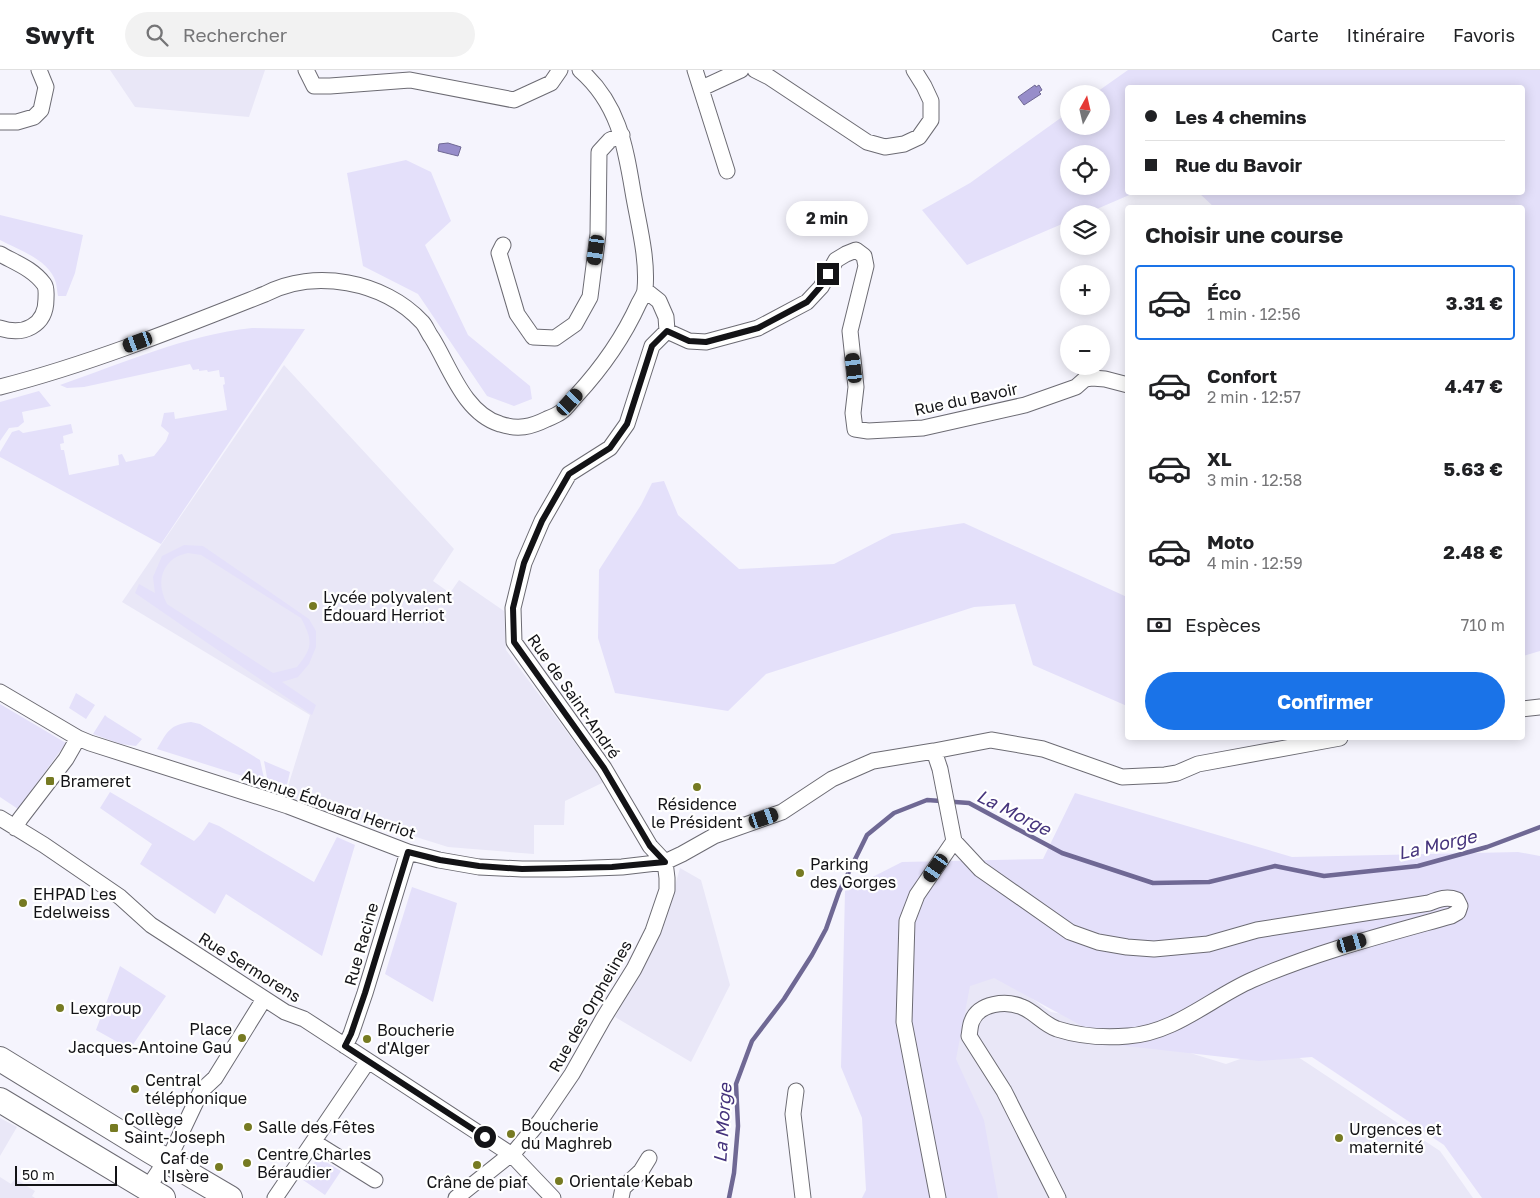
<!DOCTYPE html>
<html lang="fr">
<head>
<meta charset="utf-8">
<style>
	:root { --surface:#fff; --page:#f2f2f2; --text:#202124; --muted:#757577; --line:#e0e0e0; --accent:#1a73e8 }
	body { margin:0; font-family:"Golos Text",sans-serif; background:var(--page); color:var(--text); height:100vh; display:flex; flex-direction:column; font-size:19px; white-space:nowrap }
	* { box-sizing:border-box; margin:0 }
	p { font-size:16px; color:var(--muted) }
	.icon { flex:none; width:28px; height:28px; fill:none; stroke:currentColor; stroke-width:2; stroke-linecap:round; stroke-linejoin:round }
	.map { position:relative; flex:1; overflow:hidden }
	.side { position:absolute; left:1125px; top:135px; width:400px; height:535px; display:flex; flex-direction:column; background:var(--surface); border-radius:5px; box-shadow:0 2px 12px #0003 }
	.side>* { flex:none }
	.banner { position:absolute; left:1125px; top:15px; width:400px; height:110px; border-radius:5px; box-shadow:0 2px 12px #0003; display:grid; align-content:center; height:110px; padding:0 20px; background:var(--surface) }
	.needle { width:32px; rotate:8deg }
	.controls { position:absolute; left:1060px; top:15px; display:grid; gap:10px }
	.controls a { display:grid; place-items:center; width:50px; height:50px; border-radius:50%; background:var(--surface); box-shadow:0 2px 12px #0003; font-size:25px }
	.scale { position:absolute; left:15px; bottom:12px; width:102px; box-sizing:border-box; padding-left:5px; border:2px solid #131316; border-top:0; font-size:14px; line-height:18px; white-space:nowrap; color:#131316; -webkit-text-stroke:4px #fff; paint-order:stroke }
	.end { position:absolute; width:22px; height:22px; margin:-11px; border:6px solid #131316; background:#fff; box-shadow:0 0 0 2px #fff }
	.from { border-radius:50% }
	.bubble { position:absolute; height:35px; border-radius:18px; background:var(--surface); box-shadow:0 2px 12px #0003; font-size:16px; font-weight:700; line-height:35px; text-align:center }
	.car { position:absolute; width:15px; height:30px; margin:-15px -8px; border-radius:6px; box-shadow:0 0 4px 1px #0007; background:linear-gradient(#222 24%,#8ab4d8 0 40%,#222 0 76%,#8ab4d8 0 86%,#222 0) }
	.banner b { display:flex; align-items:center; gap:18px; height:48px; font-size:19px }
	.banner b+b { border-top:1px solid var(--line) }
	.banner i { width:12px; height:12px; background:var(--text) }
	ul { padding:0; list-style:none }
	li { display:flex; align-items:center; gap:15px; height:75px; margin:0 10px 8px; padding:0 10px; border:2px solid transparent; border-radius:5px }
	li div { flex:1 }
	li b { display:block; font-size:19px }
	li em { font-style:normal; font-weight:700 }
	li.selected { border-color:var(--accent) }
	li>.icon { width:45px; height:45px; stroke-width:1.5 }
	h2 { padding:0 20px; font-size:22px; line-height:60px }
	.pay { display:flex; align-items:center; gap:12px; height:55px; padding:0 20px; font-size:19px }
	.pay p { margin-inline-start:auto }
	.action { display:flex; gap:10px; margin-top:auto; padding:10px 20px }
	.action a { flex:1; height:58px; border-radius:30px; background:var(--accent); color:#fff; font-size:20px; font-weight:700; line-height:58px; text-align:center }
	header { display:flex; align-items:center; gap:30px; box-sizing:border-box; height:70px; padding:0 25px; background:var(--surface); border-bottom:1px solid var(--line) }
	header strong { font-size:24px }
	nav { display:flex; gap:28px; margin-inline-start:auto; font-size:18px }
	.search { width:350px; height:45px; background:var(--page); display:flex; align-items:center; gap:12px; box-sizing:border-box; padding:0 18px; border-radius:28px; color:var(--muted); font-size:19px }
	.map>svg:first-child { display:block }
	.built { fill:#e9e7f7 }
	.green { fill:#e4e0fa; fill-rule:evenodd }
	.water { fill:#978dca; stroke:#6f6894 }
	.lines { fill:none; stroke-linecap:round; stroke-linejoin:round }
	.stream { stroke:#6f6894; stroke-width:4.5 }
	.minor-casing { stroke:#6c6b73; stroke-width:17 }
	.primary-casing { stroke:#6c6b73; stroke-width:26 }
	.minor { stroke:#fff; stroke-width:15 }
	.primary { stroke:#fff; stroke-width:24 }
	.route { stroke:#131316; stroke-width:6 }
	.poi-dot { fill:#767a22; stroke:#fff; stroke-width:2 }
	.labels { text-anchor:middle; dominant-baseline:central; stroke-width:4.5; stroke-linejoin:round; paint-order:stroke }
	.street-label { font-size:16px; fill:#131316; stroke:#fff }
	.poi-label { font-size:16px; fill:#131316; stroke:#fff; text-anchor:start }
	.water-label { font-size:18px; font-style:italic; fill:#45337c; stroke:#fff }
</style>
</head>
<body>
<header>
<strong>Swyft</strong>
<div class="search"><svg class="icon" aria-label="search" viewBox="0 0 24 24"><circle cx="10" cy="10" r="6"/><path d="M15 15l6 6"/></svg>Rechercher</div>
<nav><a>Carte</a><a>Itinéraire</a><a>Favoris</a></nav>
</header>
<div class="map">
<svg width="1540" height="1128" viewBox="0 0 1540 1128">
	<rect width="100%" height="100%" fill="#f5f4fd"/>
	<path class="built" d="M110,0h155l-16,47 -114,-10z
		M284,295l170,184 -21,32 17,12 9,-13 45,31 2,39 98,132 -39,19 -1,24h-30v29l-86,-7 -163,-51 25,-81 -188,-113z
		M680,798l21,12 29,105 -39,77 -76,-45 47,-86z
		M996,903l55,39 66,12 47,21 62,19 54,-19 160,106 33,47h-545l32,-222z
		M0,1048l17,9 -17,29z
		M0,1107l11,7 4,-5 20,12 -3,5 3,2h-35z"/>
	<path class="green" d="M1128,0h412v581l-17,5 -1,-448h-307l-16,-15 323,-1v-104h-394v104l6,1 -49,21h-16v7l-102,44 -45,-55 48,-27 99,-71v14h32v-32h-7zM1069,84h32v32h-32z
		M406,90l25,12 20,49 -26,24 43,90 62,51 2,13 -18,7 -27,-10 -69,-102 -55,-28 -16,-93z
		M0,145l83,20 -8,38 -9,23h-8c-1,-4 -1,-9 -2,-13 -6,-23 -37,-33 -56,-43z
		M252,258l53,1 -144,215 -161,-87v-5l12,-20 7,-2 4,3 48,-9 2,9 -10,3 1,7 -4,1 1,6h3l5,25 50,-10 -1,-10 4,-1 4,8 28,-6 12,-15 3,-8 -8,-7 3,-13 10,-1 1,7 52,-9 -4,-25 2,-1 -1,-7h-4l-1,-7 -11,2 -1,-2 -8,1v-2l-6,1 -3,-6 -106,23 -17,1 -7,-3c63,-22 126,-50 192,-57z
		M39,321l12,15 -29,6 2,10 -6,5 -9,1 -9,13v-39z
		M664,411l14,34 61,54 95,-5 58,-30 72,-11 163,74v109l-94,-41 -18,-61 -41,3 -208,67 -38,37 -113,-18 -17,-55 1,-68 42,-65 11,-22z
		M184,475l19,1 106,73 7,12v16l-7,17 -11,13 -16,5 34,23 -4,10 -177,-122 4,-9 16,9 -2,-16 9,-21zM188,483l13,2 100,63c12,23 12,29 -4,49l-24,6 -106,-69c-8,-16 -9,-32 6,-45 4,-3 10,-5 15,-6z
		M76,623l19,12 -9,14 -17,-11z
		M0,634l66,39 -48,66 -18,-12z
		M105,645l2,2 35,22 -6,7 -15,-2 -28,-10z
		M191,652l9,2 60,36 5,23 -108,-34c11,-18 12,-24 34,-27z
		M264,691l26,11 -4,17 -18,-6z
		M110,722l84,49 7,-7 8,-12 10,4 95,56 23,-45 18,8 -33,111 -96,-62 -11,20 -75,-50 12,-20 -52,-36z
		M1075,723l217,64 226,-5 22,4v342h-58l-38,-53 -132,-88 -53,4 -142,-16 -123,-67 -24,8 -14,73 28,61 14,78h-136l4,-8 -4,-72 -21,-51 4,-176 57,-29 141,-3z
		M412,817l45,16 -24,99 -48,-28z
		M120,896l46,30 -36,53 -34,-19z
		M318,1087l23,14 -16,24 -22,-15z"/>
	<path class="water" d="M1035,15l1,2 3,-2 3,5 -3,2 2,2 -17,11 -6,-8z
		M448,73l13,4 -3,9 -20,-5 1,-7z"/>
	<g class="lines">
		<path class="stream" d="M729,1128l5,-25 4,-47 -2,-42 16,-43 32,-42 28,-44 14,-26 13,-37 28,-57 27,-22 33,-13 42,3 93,50 91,30 56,-1 66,-16 49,10 94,-10 69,-19 53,-20"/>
		<g class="minor-casing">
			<path id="minor" d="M306,0l8,16h16l80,-6 104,20 37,-17 9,-13
				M695,0l32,101
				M755,0l14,7 98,65 18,5 19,-3 15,-7 12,-17v-19l-7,-15 -10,-16
				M702,18l39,-18
				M0,52h17l17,-5 7,-7 5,-23 -7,-17
				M503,175l-4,8 18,61 16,23 22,1 20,-14 15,-27 8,-63 1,-82 11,-12 12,-5
				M0,184c16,9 33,15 44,30 3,4 2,10 2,15 0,27 -23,37 -46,29
				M645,220l14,11 7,16 1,14 -15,15 -25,78 -17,24 -41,26 -27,47 -18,42 -11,45 1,34 90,126 46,78 15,16
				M667,261l22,10 17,1 52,-14 49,-26 14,-15 15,-27 10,-6 10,-4 8,6 2,10 -16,65 6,56 -3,26 2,16 13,2 55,-3 102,-23 51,-18 9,-8 7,-1 13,1 23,6
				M0,317c90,-23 179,-59 265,-93 49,-26 119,-13 157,28 4,4 6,11 10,16 18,29 32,75 68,86 18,6 31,3 47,-5 5,-2 10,-4 14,-7 6,-4 10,-11 15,-16 25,-27 48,-60 63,-93 3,-5 6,-10 6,-14 3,-31 -7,-67 -12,-97 -8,-48 -15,-89 -53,-122
				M0,622l78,46 12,5 198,63 120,46 31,8 40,7 43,2h45l55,-2 43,-5 17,-8 32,-18 68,-24 50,-33 41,-18 61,-10 57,-11 52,9 79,28 43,-2 12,-2 21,-9 142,-26
				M1522,639l18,-2
				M934,681l6,18 14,72
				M0,748l44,27 76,52 31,28 134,87 19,7 208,136 41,43
				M15,758l5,-9 46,-60 12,-21
				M345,976l6,-12 14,-41 43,-141
				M796,1021l-3,23 10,84
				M314,1072l61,38
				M147,1119l26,-39 28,-59 14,-13 49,-79
				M275,1128l93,-137
				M456,1128l60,-48 24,-29 32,-47 31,-55 31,-50 19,-38 14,-41v-12l-2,-16
				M621,1128l2,-10 18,-17 8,-13
				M938,1128l-34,-176 3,-101 10,-26 37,-54 26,28 90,63 28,10 29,5 27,2 54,-5 49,-14 172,-27c10,-4 18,-7 28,-3l3,6 -2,6 -7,4c-68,19 -135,36 -199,64 -41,18 -77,53 -124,56 -23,2 -49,0 -71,-7 -14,-5 -22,-17 -35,-22 -16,-7 -43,-4 -50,14 -2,4 -2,10 -3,15l35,55 54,107"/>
		</g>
		<g class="primary-casing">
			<path id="primary" d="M0,989l150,92 80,47
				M0,1030l163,98"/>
		</g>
		<use href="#minor" class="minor"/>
		<use href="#primary" class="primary"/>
	</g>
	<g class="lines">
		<path class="route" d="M485,1067l-140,-91 6,-12 14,-41 43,-141 32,8 39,6 43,3 90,-2 53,-5 -15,-16 -46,-78 -90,-126 -1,-34 11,-45 18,-42 27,-47 41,-26 17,-24 25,-78 15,-15 22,10 17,1 52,-14 49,-26 14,-16 7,-12"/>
	</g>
	<g class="poi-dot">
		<circle cx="313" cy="536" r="5"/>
		<rect x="45" y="706" width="10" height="10" rx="2.5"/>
		<circle cx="697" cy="717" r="5"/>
		<circle cx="800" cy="803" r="5"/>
		<circle cx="23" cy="833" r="5"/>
		<circle cx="60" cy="938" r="5"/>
		<circle cx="242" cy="968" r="5"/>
		<circle cx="367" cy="969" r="5"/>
		<circle cx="135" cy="1019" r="5"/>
		<circle cx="248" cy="1057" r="5"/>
		<rect x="109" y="1053" width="10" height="10" rx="2.5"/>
		<circle cx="511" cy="1064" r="5"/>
		<circle cx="1339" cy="1068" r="5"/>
		<circle cx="247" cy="1093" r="5"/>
		<circle cx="477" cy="1095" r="5"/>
		<circle cx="219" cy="1097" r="5"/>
		<circle cx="559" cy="1111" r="5"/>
	</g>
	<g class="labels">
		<g class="street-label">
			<text transform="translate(966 329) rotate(-12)">Rue du Bavoir</text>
			<text transform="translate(574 626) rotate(55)">Rue de Saint-André</text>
			<text transform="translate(329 734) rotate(19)">Avenue Édouard Herriot</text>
			<text transform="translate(361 874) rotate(-74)">Rue Racine</text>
			<text transform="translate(250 897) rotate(32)">Rue Sermorens</text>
			<text transform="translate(590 936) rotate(-60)">Rue des Orphelines</text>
		</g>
		<g class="poi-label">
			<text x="323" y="527">Lycée polyvalent<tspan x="323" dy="18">Édouard Herriot</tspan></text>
			<text x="60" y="711">Brameret</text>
			<text x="697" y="734" text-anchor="middle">Résidence<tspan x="697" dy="18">le Président</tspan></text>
			<text x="810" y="794">Parking<tspan x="810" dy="18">des Gorges</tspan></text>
			<text x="33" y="824">EHPAD Les<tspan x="33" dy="18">Edelweiss</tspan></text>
			<text x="70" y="938">Lexgroup</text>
			<text x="232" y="959" text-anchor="end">Place<tspan x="232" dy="18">Jacques-Antoine Gau</tspan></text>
			<text x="377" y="960">Boucherie<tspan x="377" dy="18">d'Alger</tspan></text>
			<text x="145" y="1010">Central<tspan x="145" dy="18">téléphonique</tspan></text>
			<text x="124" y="1049">Collège<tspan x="124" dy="18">Saint-Joseph</tspan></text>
			<text x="521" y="1055">Boucherie<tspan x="521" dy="18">du Maghreb</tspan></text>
			<text x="258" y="1057">Salle des Fêtes</text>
			<text x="1349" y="1059">Urgences et<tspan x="1349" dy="18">maternité</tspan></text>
			<text x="257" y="1084">Centre Charles<tspan x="257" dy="18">Béraudier</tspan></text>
			<text x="209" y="1088" text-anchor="end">Caf de<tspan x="209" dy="18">l'Isère</tspan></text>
			<text x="569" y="1111">Orientale Kebab</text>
			<text x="477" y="1112" text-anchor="middle">Crâne de piaf</text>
		</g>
		<g class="water-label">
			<text transform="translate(1014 742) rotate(27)">La Morge</text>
			<text transform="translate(1437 774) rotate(-13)">La Morge</text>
			<text transform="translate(722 1053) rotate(-86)">La Morge</text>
		</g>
	</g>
</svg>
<div class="controls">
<a><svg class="needle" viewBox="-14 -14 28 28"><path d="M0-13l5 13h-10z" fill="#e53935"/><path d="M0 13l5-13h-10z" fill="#757577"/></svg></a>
<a><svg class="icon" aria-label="locate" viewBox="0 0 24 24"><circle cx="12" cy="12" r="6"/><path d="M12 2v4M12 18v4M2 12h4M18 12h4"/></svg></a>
<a><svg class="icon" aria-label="layers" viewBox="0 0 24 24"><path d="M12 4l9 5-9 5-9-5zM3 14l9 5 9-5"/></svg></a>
<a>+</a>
<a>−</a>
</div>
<div class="scale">50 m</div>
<i class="end from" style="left:485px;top:1067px"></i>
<i class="end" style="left:828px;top:204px"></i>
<div class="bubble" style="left:786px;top:131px;width:82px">2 min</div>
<i class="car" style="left:596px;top:180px;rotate:188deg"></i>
<i class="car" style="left:138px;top:272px;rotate:250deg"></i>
<i class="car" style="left:854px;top:298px;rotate:353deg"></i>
<i class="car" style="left:570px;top:332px;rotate:43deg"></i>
<i class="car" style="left:764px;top:748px;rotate:71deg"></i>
<i class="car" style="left:936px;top:798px;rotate:215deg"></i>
<i class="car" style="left:1352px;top:873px;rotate:74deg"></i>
<div class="banner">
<b><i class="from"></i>Les 4 chemins</b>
<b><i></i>Rue du Bavoir</b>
</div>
<section class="side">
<h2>Choisir une course</h2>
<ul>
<li class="selected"><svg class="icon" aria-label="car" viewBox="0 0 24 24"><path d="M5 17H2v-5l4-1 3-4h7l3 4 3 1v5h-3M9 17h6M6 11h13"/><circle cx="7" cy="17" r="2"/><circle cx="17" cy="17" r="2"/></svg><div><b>Éco</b><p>1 min · 12:56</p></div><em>3.31 €</em></li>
<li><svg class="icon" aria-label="car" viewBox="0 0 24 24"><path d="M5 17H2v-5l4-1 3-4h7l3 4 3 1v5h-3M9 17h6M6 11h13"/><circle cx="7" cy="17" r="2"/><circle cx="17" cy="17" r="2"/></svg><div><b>Confort</b><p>2 min · 12:57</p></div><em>4.47 €</em></li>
<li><svg class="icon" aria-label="car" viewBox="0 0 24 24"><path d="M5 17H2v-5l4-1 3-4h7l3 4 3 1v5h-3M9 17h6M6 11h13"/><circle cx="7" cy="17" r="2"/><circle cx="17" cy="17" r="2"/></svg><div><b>XL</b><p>3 min · 12:58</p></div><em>5.63 €</em></li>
<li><svg class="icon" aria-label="car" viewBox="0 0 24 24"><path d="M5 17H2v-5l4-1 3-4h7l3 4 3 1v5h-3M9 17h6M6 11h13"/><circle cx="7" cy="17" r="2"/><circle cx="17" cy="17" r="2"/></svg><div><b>Moto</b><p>4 min · 12:59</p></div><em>2.48 €</em></li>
</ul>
<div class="pay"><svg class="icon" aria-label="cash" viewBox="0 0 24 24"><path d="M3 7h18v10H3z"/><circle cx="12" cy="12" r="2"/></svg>Espèces<p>710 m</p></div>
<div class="action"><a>Confirmer</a></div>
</section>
</div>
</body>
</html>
